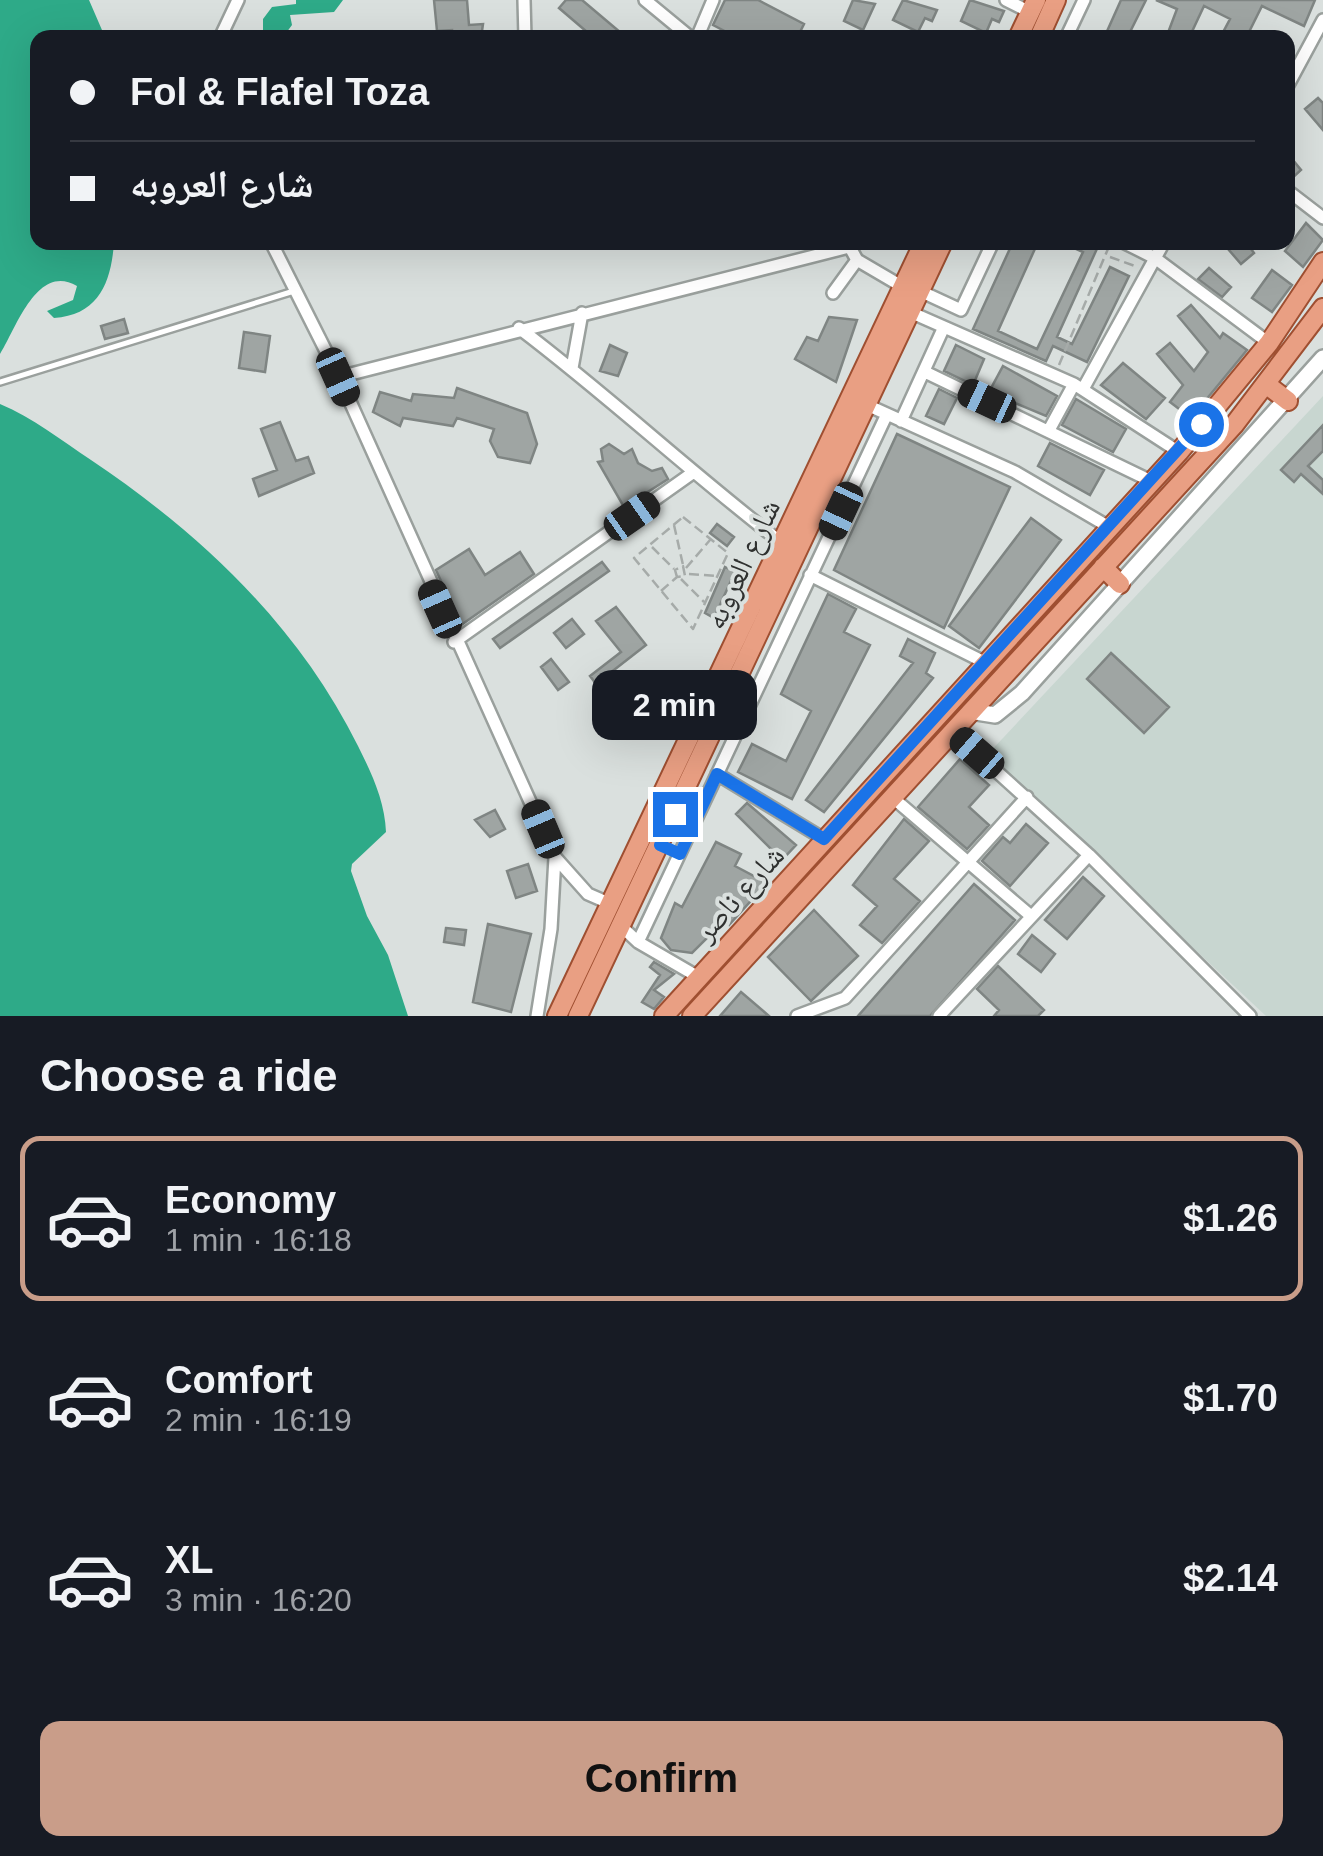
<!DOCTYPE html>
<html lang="en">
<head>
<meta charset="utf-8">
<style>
	:root { --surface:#171b24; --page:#20242c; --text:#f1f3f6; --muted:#9ea1a6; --line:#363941; --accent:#c99d89 }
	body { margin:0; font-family:Arial,"Noto Naskh Arabic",sans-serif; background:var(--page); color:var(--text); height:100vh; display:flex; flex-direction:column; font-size:38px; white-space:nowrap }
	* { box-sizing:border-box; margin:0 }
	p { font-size:32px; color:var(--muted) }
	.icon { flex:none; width:55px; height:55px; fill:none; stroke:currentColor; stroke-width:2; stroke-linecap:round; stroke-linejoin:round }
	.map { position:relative; height:1016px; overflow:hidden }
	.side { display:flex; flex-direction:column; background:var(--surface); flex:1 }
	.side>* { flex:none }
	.hud { position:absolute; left:30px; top:30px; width:1265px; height:220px; border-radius:20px; box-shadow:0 10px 40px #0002; display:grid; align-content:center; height:220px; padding:0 40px; background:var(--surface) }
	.end { position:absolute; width:45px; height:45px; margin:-22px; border:12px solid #1a73e8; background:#fff; box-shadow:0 0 0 5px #fff }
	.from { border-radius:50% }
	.bubble { position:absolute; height:70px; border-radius:20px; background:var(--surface); box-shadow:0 10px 40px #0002; font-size:32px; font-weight:700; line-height:70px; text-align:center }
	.car { position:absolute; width:30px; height:60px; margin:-30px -15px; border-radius:12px; box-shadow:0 0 8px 2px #0007; background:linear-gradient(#222 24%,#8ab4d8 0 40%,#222 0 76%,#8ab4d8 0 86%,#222 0) }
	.hud b { display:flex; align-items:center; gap:35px; height:95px; font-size:38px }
	.hud b+b { border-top:2px solid var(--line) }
	.hud i { width:25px; height:25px; background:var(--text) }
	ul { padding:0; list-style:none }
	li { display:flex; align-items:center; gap:30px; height:165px; margin:0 20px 15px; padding:0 20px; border:5px solid transparent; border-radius:20px }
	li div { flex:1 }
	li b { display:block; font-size:38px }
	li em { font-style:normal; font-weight:700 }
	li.active { border-color:var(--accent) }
	li>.icon { width:90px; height:90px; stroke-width:1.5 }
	h2 { padding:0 40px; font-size:45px; line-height:120px }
	.cta { display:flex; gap:20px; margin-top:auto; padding:20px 40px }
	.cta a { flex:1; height:115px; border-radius:20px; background:var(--accent); color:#111; font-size:40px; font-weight:700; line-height:115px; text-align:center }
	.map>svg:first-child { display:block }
	.built { fill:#c8d6d0 }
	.water { fill:#2eaa88 }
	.building { fill:#9fa5a3; stroke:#7f8583; stroke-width:2.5 }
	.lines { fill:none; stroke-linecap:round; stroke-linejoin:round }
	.lane-casing { stroke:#9aa09d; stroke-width:10 }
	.street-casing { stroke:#9aa09d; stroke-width:16 }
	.secondary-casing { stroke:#9aa09d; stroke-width:20 }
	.primary-casing { stroke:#9f4f31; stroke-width:22 }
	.path { stroke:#a6aba9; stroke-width:2.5; stroke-dasharray:10 5; stroke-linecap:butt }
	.lane { stroke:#fff; stroke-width:5 }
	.street { stroke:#fff; stroke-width:11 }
	.secondary { stroke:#fff; stroke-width:15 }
	.primary { stroke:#e99f83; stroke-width:18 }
	.route { stroke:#1a73e8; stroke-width:12 }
	.labels { text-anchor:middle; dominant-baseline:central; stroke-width:8; stroke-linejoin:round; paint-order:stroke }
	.street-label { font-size:30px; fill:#2f3130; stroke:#dae0de }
</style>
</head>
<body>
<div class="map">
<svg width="1323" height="1016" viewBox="0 0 1323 1016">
	<rect width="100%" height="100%" fill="#dae0de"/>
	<path class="built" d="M1323,396v620h-57l-279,-261z"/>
	<path class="water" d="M0,0h89l16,37 -67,1v204l76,1c-3,39 -15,72 -60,75l-7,-7 26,-11 4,-14c-40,-24 -61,43 -77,68z
		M296,0h47l-9,12 -44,3 2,10 -9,12 -20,-7v-11l9,-12 24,-3z
		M0,404c33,14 61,36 91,56 110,74 207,165 267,286 13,26 27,55 28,86l-34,32 -1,7 16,45 21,39 20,61h-408z"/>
	<path class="building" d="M434,0h33l2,25 14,-1 -2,14h-29v-8l-15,1z
		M566,0h16l45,38h-33l-35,-30z
		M725,0h33l46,24 -7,14h-59l-25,-13z
		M853,0l22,4 -12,26 -19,-9z
		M903,0l34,10 -5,11 -7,-3 -7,14 -25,-12z
		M970,0l34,11 -5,11 -7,-3 -6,14 -25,-12z
		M1121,0h25l-19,38h-23z
		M1156,0h159l-11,26 -42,-20 -16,32h-26l10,-19 -26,-13 -15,32h-23l11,-29z
		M1318,98l5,5v27l-18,-21z
		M1288,154l13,16 -13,12z
		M1306,223l17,17 -20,27 -18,-16z
		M1013,242h25l-40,89 39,18 46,-97 -22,-10h39l-43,95 15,7 38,-77 19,9 -42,86 -34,-16 -7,15 -73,-32z
		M1222,242h24l8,11 -13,11z
		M1209,268l22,19 -9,10 -24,-18z
		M1272,270l20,15 -20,27 -20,-14z
		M1191,305l29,33 3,-5 24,17 -56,68 -21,-16 13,-17 -26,-31 13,-11 24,28 14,-19 -30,-36z
		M829,317l28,3 -21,62 -41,-23 12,-22 11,4z
		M124,319l4,14 -23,6 -4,-13z
		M244,332l26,4 -5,36 -26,-4z
		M610,345l17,8 -9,23 -18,-5z
		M956,345l28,14 -11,26 -29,-14z
		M1123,363l42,35 -19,21 -45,-34z
		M1003,366l54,30 -11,20 -57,-24z
		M457,388l70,25 10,31 -7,19 -32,-6 -8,-16 4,-12 -37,-11 -4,8 -50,-8 -3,8 -27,-14 7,-20 31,9 2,-7 41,4z
		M939,389l18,9 -13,26 -18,-8z
		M1076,399l50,30 -13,23 -51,-27z
		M280,422l16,39 12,-4 6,16 -55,23 -6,-17 24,-9 -16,-41z
		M1323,425v26l-15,15 15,14v14l-22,-20 -7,8 -13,-12z
		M897,434l113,53 -66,141 -110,-58z
		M1050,443l54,27 -14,25 -52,-29z
		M609,444l15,10 8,-5 6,14 14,8 10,-3 6,11 -44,28 -26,-45 5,-1 -2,-12z
		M1031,518l30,22 -82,108 -30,-22z
		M717,524l17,13 -7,9 -17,-13z
		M469,549l16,26 35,-23 14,22 -73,51 -25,-55z
		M602,562l7,9 -109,77 -7,-9z
		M725,567l10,5 -21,46 -9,-5z
		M828,594l28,15 -12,23 26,13 -78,154 -54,-27 14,-28 34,17 25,-50 -30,-17z
		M616,607l30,38 -50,39 -6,-8 31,-24 -25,-31z
		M572,619l12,15 -18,14 -12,-15z
		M908,639l27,14 -9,20 7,5 -109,134 -18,-12 107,-137 -13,-7z
		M1111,653l58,54 -25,26 -57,-54z
		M551,659l18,23 -11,8 -17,-23z
		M960,759l29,26 -20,22 20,18 -22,24 -49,-42z
		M747,803l49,42 -14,15 -46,-46z
		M495,810l10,19 -15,8 -15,-17z
		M904,819l25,22 -35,38 26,22 -38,42 -22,-18 17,-19 -24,-21z
		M1026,824l22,19 -38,43 -28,-25 21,-24 7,6z
		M716,842l25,12 -6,12 32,17 -38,42 -6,-3 -31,31 -21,-3 -10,-12 14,-35 7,4z
		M528,864l9,27 -21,7 -9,-27z
		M1083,877l21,19 -37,43 -22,-19z
		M974,884l41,36 -85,96h-72z
		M814,910l44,46 -47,45 -43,-44z
		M488,924l43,10 -20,78 -38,-10z
		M446,928l20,2 -2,15 -20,-3z
		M1032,935l23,19 -14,18 -23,-18z
		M654,962l20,12 -20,16 10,7 -10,12 -12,-7 18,-27 -10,-8z
		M998,966l46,44 -6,6h-44l5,-6 -22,-21z
		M741,992l28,24h-49z"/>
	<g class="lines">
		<g class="lane-casing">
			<path id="lane" d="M0,382l294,-91"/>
		</g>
		<g class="street-casing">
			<path id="street" d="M524,0l1,38
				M645,0l46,38
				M1006,0l24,12
				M220,38l18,-38
				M697,38l16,-38
				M1066,38l18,-38
				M1288,85l35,-65
				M1288,191l35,27
				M271,242l68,135 216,480 33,37 23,10
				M847,242l10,18 46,27
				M1123,242l32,16 114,85
				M920,291l41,19 32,-68
				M833,293l24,-33
				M910,312l164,72 105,68
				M519,328c90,68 173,146 263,215
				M572,368l10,-55
				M925,372l226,109
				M339,377l510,-130
				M1083,389l81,-147
				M867,405l148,67 94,55
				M901,421l42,-92
				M1049,430l25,-46
				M810,575l176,88
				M454,642l237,-168
				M952,731l137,124 161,161
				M717,774l107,65
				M892,797l139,119
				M621,926l17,16 62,36
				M638,942l249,-528
				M537,1016l14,-87 4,-72
				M797,1016l48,-18 182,-201
				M939,1016l150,-161"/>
		</g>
		<g class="secondary-casing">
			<path id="secondary" d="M970,711l25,4 27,-22 301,-335"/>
		</g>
		<g class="primary-casing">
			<path id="primary" d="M1018,38l18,-38
				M1039,38l17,-38
				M1267,385l21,16
				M1103,567l17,17
				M557,1016l367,-774
				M578,1016l365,-774
				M664,1016l515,-564 90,-109 54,-81
				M692,1016l542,-591 89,-117"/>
		</g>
		<path class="path" d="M1110,257l25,9
			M1059,365l51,-121
			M683,517l45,36 -35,76 -59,-71z
			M674,525l9,40
			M652,547l22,22
			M686,568l24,-28
			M689,574l27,2
			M681,579l23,23
			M661,591l16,-14 8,-1 -2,-10 -8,4 2,7"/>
		<use href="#lane" class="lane"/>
		<use href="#street" class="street"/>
		<use href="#secondary" class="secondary"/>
		<use href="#primary" class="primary"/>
	</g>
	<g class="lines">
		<path class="route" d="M675,814l-15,31 20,9 37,-80 107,65 377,-415"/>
	</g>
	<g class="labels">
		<g class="street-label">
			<text transform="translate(742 564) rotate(-65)">شارع العروبه</text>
			<text transform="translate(739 893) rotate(-48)">شارع ناصر</text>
		</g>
	</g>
</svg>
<i class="end from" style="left:1201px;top:424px"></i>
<i class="end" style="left:675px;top:814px"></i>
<div class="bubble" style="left:592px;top:670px;width:165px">2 min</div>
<i class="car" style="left:338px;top:377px;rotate:156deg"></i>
<i class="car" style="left:987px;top:401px;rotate:295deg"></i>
<i class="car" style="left:841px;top:511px;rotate:205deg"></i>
<i class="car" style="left:632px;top:516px;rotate:55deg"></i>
<i class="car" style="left:440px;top:609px;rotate:336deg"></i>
<i class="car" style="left:977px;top:753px;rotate:311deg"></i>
<i class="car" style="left:543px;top:829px;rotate:337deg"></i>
<div class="hud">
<b><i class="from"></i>Fol &amp; Flafel Toza</b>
<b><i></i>شارع العروبه</b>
</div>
</div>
<section class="side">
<h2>Choose a ride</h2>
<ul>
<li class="active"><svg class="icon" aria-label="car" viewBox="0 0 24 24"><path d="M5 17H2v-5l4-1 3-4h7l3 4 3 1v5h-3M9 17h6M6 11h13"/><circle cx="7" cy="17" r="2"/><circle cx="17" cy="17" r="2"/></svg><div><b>Economy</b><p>1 min · 16:18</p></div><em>$1.26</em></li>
<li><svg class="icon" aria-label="car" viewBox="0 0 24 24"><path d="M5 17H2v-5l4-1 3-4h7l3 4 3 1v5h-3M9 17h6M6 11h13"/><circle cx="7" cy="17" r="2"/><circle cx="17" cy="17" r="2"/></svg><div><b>Comfort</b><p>2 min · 16:19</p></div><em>$1.70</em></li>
<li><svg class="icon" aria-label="car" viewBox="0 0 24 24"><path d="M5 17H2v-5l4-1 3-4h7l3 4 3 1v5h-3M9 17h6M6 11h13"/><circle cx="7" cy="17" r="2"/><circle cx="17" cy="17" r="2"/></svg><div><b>XL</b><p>3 min · 16:20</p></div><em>$2.14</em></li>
</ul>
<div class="cta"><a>Confirm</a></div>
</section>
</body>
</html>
